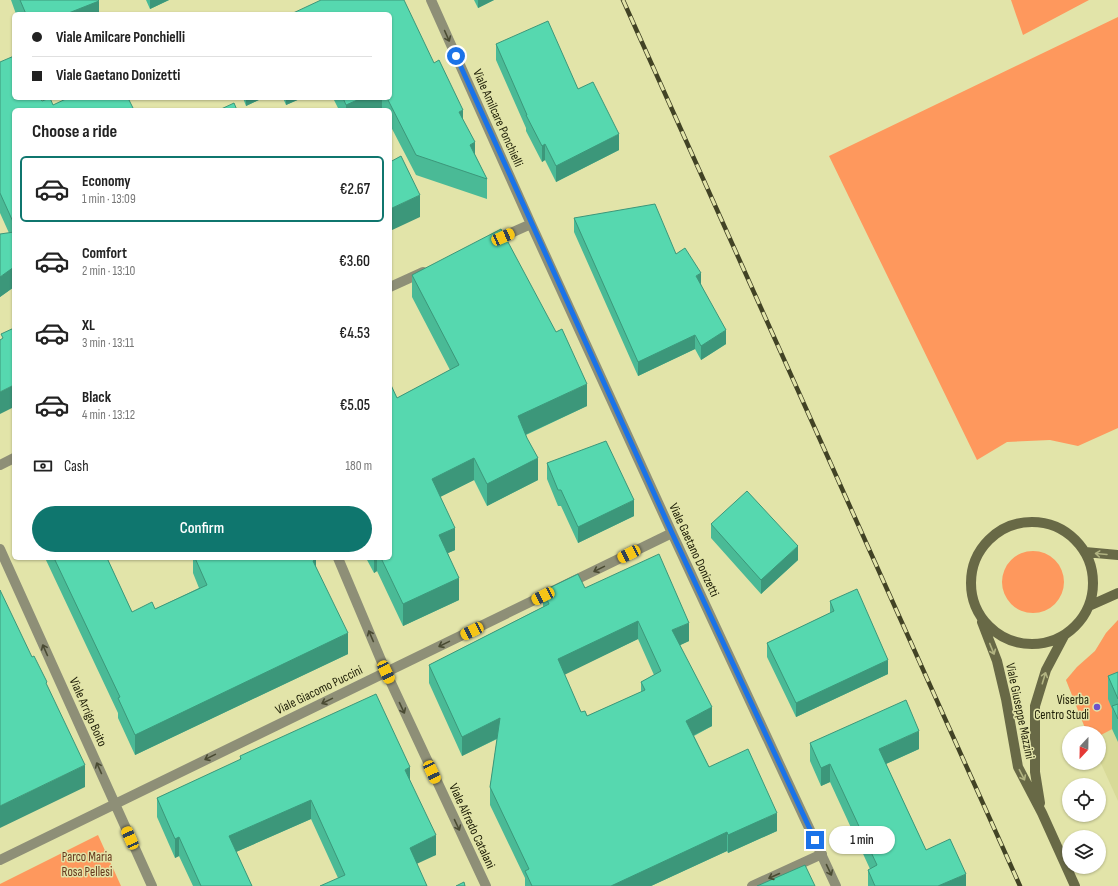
<!DOCTYPE html>
<html lang="en">
<head>
<meta charset="utf-8">
<style>
	:root { --surface:#fff; --page:#f6f6f6; --text:#222; --muted:#767676; --line:#e0e0e0; --accent:#0f766e }
	body { margin:0; font-family:"Sofia Sans Condensed",sans-serif; background:var(--page); color:var(--text); height:100vh; display:flex; flex-direction:column; font-size:15px; white-space:nowrap }
	* { box-sizing:border-box; margin:0 }
	p { font-size:13px; color:var(--muted) }
	.icon { flex:none; width:22px; height:22px; fill:none; stroke:currentColor; stroke-width:2; stroke-linecap:round; stroke-linejoin:round }
	.map { position:relative; flex:1; overflow:hidden }
	.details { position:absolute; left:12px; top:108px; width:380px; height:452px; display:flex; flex-direction:column; background:var(--surface); border-radius:6px; box-shadow:0 1px 3px #0004 }
	.details>* { flex:none }
	.guide { position:absolute; left:12px; top:12px; width:380px; height:88px; border-radius:6px; box-shadow:0 1px 3px #0004; display:grid; align-content:center; height:88px; padding:0 20px; background:var(--surface) }
	.needle { width:26px; rotate:202deg }
	.controls { position:absolute; left:1062px; top:726px; display:grid; gap:8px }
	.controls a { display:grid; place-items:center; width:44px; height:44px; border-radius:50%; background:var(--surface); box-shadow:0 1px 3px #0004; font-size:20px }
	.end { position:absolute; width:18px; height:18px; margin:-9px; border:5px solid #1a73e8; background:#fff; box-shadow:0 0 0 2px #fff }
	.from { border-radius:50% }
	.bubble { position:absolute; height:28px; border-radius:14px; background:var(--surface); box-shadow:0 1px 3px #0004; font-size:13px; font-weight:600; line-height:28px; text-align:center }
	.car { position:absolute; width:12px; height:24px; margin:-12px -6px; border-radius:5px; box-shadow:0 0 3px 1px #0007; background:linear-gradient(#f5c518 24%,#345 0 40%,#f5c518 0 76%,#345 0 86%,#f5c518 0) }
	.guide b { display:flex; align-items:center; gap:14px; height:38px; font-size:15px }
	.guide b+b { border-top:1px solid var(--line) }
	.guide i { width:10px; height:10px; background:var(--text) }
	ul { padding:0; list-style:none }
	li { display:flex; align-items:center; gap:12px; height:66px; margin:0 8px 6px; padding:0 12px; border:2px solid transparent; border-radius:6px }
	li div { flex:1 }
	li b { display:block; font-size:15px }
	li em { font-style:normal; font-weight:600 }
	li.active { border-color:var(--accent) }
	li>.icon { width:36px; height:36px; stroke-width:1.5 }
	h2 { padding:0 20px; font-size:18px; line-height:48px }
	.pay { display:flex; align-items:center; gap:10px; height:44px; padding:0 20px; font-size:15px }
	.pay p { margin-inline-start:auto }
	.cta { display:flex; gap:8px; margin-top:auto; padding:8px 20px }
	.cta a { flex:1; height:46px; border-radius:24px; background:var(--accent); color:#fff; font-size:16px; font-weight:600; line-height:46px; text-align:center }
	.map>svg:first-child { display:block }
	.built { fill:#d8da98 }
	.green { fill:#fe985d }
	.lines { fill:none; stroke-linecap:round; stroke-linejoin:round }
	.street { stroke:#8e8f77; stroke-width:10 }
	.secondary { stroke:#686946; stroke-width:10 }
	.rail-casing { stroke:#424325; stroke-width:4.5 }
	.rail { stroke:#e2e4a9; stroke-width:3; stroke-dasharray:9; stroke-linecap:butt }
	.wall { fill:#4aba96; fill-rule:evenodd }
	.shaded-wall { fill:#3c977a }
	.building { fill:#56d8af; stroke:#3c977a; fill-rule:evenodd }
	.oneway { stroke:#4a4b33 }
	.oneway2 { stroke:#b1b381 }
	.route { stroke:#1a73e8; stroke-width:5 }
	.poi-dot { fill:#6d52cb; stroke:#e2e4a9; stroke-width:1.5 }
	.labels { text-anchor:middle; dominant-baseline:central; stroke-width:3; stroke-linejoin:round; paint-order:stroke }
	.street-label { font-size:13px; fill:#1d1d06; stroke:#e2e4a9 }
	.poi-label { font-size:13px; fill:#1d1d06; stroke:#e2e4a9; text-anchor:end }
	.park-label { font-size:13px; fill:#65371c; stroke:#e2e4a9 }
</style>
</head>
<body>
<div class="map">
<svg width="1118" height="886" viewBox="0 0 1118 886">
	<rect width="100%" height="100%" fill="#e2e4a9"/>
	<path class="built" d="M1118,620v181l-19,-42v-26h-12l-21,-53 11,-13 18,-16 11,-18z"/>
	<path class="green" d="M1011,0h78l-66,35z
		M1118,17v411l-40,18 -28,-6 -43,2 -30,18 -148,-304z
		M1002 582a31 31 0 1 1 62 0a31 31 0 1 1-62 0Z
		M1118,620v106l-19,10v-3h-12l-21,-53 11,-13 18,-16 11,-18z
		M98,835l23,51h-121v-2z"/>
	<g class="lines">
		<path class="street" d="M431,0l100,224 141,309 164,353
			M493,241l38,-17
			M390,287l33,-15
			M0,465l14,-7
			M0,549l152,337
			M338,558l48,114 100,214
			M0,860l672,-327
			M752,886l70,-32"/>
		<path class="secondary" d="M971 583a61 61 0 1 1 122 0a61 61 0 1 1-122 0Z
			M1085,552l33,3
			M1089,606l29,-13
			M982,622l15,39 9,38 12,68 24,46 33,73
			M1040,803l-5,-31v-66l11,-36 18,-34"/>
		<g class="rail-casing">
			<path id="rail" d="M623,0l397,886"/>
		</g>
		<use href="#rail" class="rail"/>
	</g>
	<path class="wall" d="M11,0h87l1,14h-83z
		M146,0h23l-19,9z
		M474,0h20l-16,8z
		M496,44l82,45 41,61 -63,32 -11,-22 -3,2 -16,-31v-3l-30,-68z
		M0,62l42,39 11,4 75,-7 -114,12v177l-14,10 9,-64 -9,-20z
		M434,63l29,57 12,35 12,24v20l-71,-24 -26,-50v-15h-8v-1l-3,1h-40l-6,-12h57z
		M243,98h20l-17,8z
		M283,98h19l-16,7z
		M574,218l102,36 25,30 25,60 -25,16 -6,-11 -57,27 -64,-144z
		M412,275l175,131 -61,29 12,45 -51,26 -13,-26 -34,17 15,53 -7,3 11,47 -56,26 -26,-55 -3,2 -8,-15h24l7,-160 53,-28 -38,-73z
		M14,458v25l-2,-3v-21z
		M547,463l87,53 -56,27 -17,-37h-3l-11,-27z
		M711,524l87,36 -37,34 -50,-56z
		M45,558h62l25,54 23,-3 44,-21 -6,-15v-15h122l1,9 32,87 -213,101 -17,-37v-5z
		M585,588l104,53 -9,4 32,81 -18,10 15,31 68,64 -49,22 -1,-2 -76,35h-126v-8l-35,-73v-18l7,-48 -35,17 -33,-73v-18l114,-58v-16zM638,639l16,36 -13,7v10l-54,24 -6,-4 -17,-38z
		M830,601l58,73 -92,43 -29,-60v-14l63,-30z
		M1118,672v70l-6,-13v-20l-4,-10v-23z
		M810,743l109,6 -33,15 40,86 40,36h-98v-16l2,-1 -40,-87 -9,4 -11,-25z
		M240,756l170,26 26,73 -98,23 -27,-59 -75,33 16,34h-59l-14,-30 -4,2 -18,-41v-19l83,-38z"/>
	<path class="shaded-wall" d="M150,0h19l-19,9z
		M478,0h16l-16,8z
		M99,1v13h-33z
		M246,98h17l-17,8z
		M286,98h16l-16,7z
		M362,98h20v11l-3,1h-33v-5z
		M463,110v20l-4,-18z
		M619,134v16l-63,32v-16z
		M475,142v21l-5,-18z
		M545,144v16l-3,2v-16z
		M420,195v22l-30,14v-22z
		M14,267v20l-14,10v-20z
		M701,273v15l-5,-12z
		M726,330v14l-25,16v-14z
		M695,335v14l-57,27v-14z
		M587,384v22l-69,32v-22z
		M14,385v22l-14,7v-22z
		M474,458v22l-42,21v-22z
		M538,458v22l-51,26v-22z
		M634,500v16l-56,27v-16z
		M455,528v22l-16,7v-22z
		M798,546v14l-37,34v-14z
		M374,558h3v13l-3,2z
		M316,559v21l-3,-19z
		M459,578v22l-56,26v-22z
		M638,621v18l-80,39v-19z
		M689,623v18l-17,8v-19z
		M348,633v21l-213,101v-20z
		M888,660v14l-92,43v-14z
		M712,707v19l-26,13v-18z
		M500,718v19l-38,19v-19z
		M919,731v18l-40,18v-18z
		M830,764v18l-9,4v-18z
		M85,765v22l-85,41v-22z
		M410,767v19l-5,-16z
		M311,800v19l-82,36v-19z
		M777,813v18l-49,22v-18z
		M727,832v19l-76,35h-40z
		M436,835v20l-26,12v-19z
		M179,837v19l-4,2v-19z
		M966,874v12h-28z"/>
	<path class="building" d="M20,0h78l1,1 -33,13h-40z
		M321,0h83l30,63 5,-3 24,50 -4,2 16,30 -5,3 17,34 -71,-24 -29,-57h3v-84h-99z
		M548,21l30,68 15,-7 26,52 -63,32 -11,-22 -3,2 -16,-31h1l-31,-71z
		M14,56v42h26l2,3 8,-3 3,7 15,-7h60l6,12h-120v114l-14,-31v-131z
		M343,98h19l-16,7z
		M234,103l3,7h-18z
		M401,156l19,39 -30,14v-47z
		M655,204l21,50 9,-6 16,25 -5,3 30,54 -25,16 -6,-11 -57,27 -64,-144z
		M501,229l55,103 6,-3 25,55 -69,32 9,22 11,20 -51,26 -13,-26 -42,21 23,49 -16,7 20,43 -56,26 -22,-46h9v-175l7,15 62,-33 -47,-90z
		M14,232v35l-14,10v-43z
		M14,328v57l-14,7v-52l3,-2 -2,-4z
		M606,441l28,59 -56,27 -17,-37h-3l-11,-27z
		M747,491l51,55 -37,34 -50,-56z
		M659,554l30,69 -17,7 40,77 -26,14 23,46 39,-18 29,64 -49,22 -1,-3 -116,54h-79l-7,-15 4,-2 -39,-82 10,-69 -38,19 -33,-72 120,-61 -6,-13 35,-17 7,14zM638,621l23,50 -20,11 4,8 -58,26 -2,-5 -4,1 -23,-53z
		M54,558h53l25,54 20,-10 3,7 52,-24 -12,-27h120l1,1 -3,2 35,72 -213,102 -17,-37 2,-1z
		M857,589l31,71 -92,43 -29,-60 67,-32 -4,-10z
		M0,590l32,67 2,-1 13,26 -1,1 39,82 -85,41z
		M1118,672v27l-10,-23z
		M376,694l34,73 -5,3 31,65 -26,13 17,38h-107l25,-11 -34,-75 -82,36 23,50h-51l-22,-49 -4,2 -18,-41 84,-39 -1,-3z
		M906,700l13,31 -40,18 47,101 24,-11 16,35 -28,12h-63l-7,-16 9,-5 -47,-101 -9,4 -11,-25z
		M1118,704v15l-6,-13z
		M805,865l10,21h-58z
		M464,882l1,4h-9z"/>
	<defs><path id="oneway-shaft" d="M-6 0H5M1.5-3L5.5 0L1.5 3" fill="none" stroke-width="1.6" stroke-linecap="round" stroke-linejoin="round"/></defs>
	<g class="oneway">
		<use href="#oneway-shaft" transform="translate(447 36) rotate(66)"/>
		<use href="#oneway-shaft" transform="translate(599 569) rotate(154)"/>
		<use href="#oneway-shaft" transform="translate(371 636) rotate(-113)"/>
		<use href="#oneway-shaft" transform="translate(444 644) rotate(154)"/>
		<use href="#oneway-shaft" transform="translate(45 650) rotate(-114)"/>
		<use href="#oneway-shaft" transform="translate(327 701) rotate(154)"/>
		<use href="#oneway-shaft" transform="translate(402 708) rotate(65)"/>
		<use href="#oneway-shaft" transform="translate(210 757) rotate(154)"/>
		<use href="#oneway-shaft" transform="translate(99 768) rotate(-114)"/>
		<use href="#oneway-shaft" transform="translate(457 825) rotate(65)"/>
		<use href="#oneway-shaft" transform="translate(829 870) rotate(65)"/>
		<use href="#oneway-shaft" transform="translate(774 876) rotate(156)"/>
	</g>
	<g class="oneway2">
		<use href="#oneway-shaft" transform="translate(1101 554) rotate(-175)"/>
		<use href="#oneway-shaft" transform="translate(992 649) rotate(68)"/>
		<use href="#oneway-shaft" transform="translate(1044 678) rotate(-73)"/>
		<use href="#oneway-shaft" transform="translate(1022 775) rotate(63)"/>
	</g>
	<g class="lines">
		<path class="route" d="M456,56l216,477 143,307"/>
	</g>
	<circle class="poi-dot" cx="1097" cy="707" r="4"/>
	<g class="labels">
		<g class="street-label">
			<text transform="translate(498 118) rotate(66)">Viale Amilcare Ponchielli</text>
			<text transform="translate(694 550) rotate(65)">Viale Gaetano Donizetti</text>
			<text transform="translate(319 690) rotate(-26)">Viale Giacomo Puccini</text>
			<text transform="translate(1020 711) rotate(78)">Viale Giuseppe Mazzini</text>
			<text transform="translate(88 712) rotate(66)">Viale Arrigo Boito</text>
			<text transform="translate(472 826) rotate(65)">Viale Alfredo Catalani</text>
		</g>
		<g class="poi-label">
			<text x="1089" y="700">Viserba<tspan x="1089" dy="15">Centro Studi</tspan></text>
		</g>
		<g class="park-label">
			<text x="87" y="857">Parco Maria<tspan x="87" dy="15">Rosa Pellesi</tspan></text>
		</g>
	</g>
</svg>
<div class="controls">
<a><svg class="needle" viewBox="-14 -14 28 28"><path d="M0-13l5 13h-10z" fill="#e53935"/><path d="M0 13l5-13h-10z" fill="#767676"/></svg></a>
<a><svg class="icon" aria-label="locate" viewBox="0 0 24 24"><circle cx="12" cy="12" r="6"/><path d="M12 2v4M12 18v4M2 12h4M18 12h4"/></svg></a>
<a><svg class="icon" aria-label="layers" viewBox="0 0 24 24"><path d="M12 4l9 5-9 5-9-5zM3 14l9 5 9-5"/></svg></a>
</div>
<i class="end from" style="left:456px;top:56px"></i>
<i class="end" style="left:815px;top:840px"></i>
<div class="bubble" style="left:829px;top:826px;width:66px">1 min</div>
<i class="car" style="left:503px;top:237px;rotate:66deg"></i>
<i class="car" style="left:629px;top:554px;rotate:244deg"></i>
<i class="car" style="left:543px;top:596px;rotate:244deg"></i>
<i class="car" style="left:472px;top:631px;rotate:244deg"></i>
<i class="car" style="left:386px;top:672px;rotate:155deg"></i>
<i class="car" style="left:432px;top:772px;rotate:155deg"></i>
<i class="car" style="left:130px;top:838px;rotate:336deg"></i>
<div class="guide">
<b><i class="from"></i>Viale Amilcare Ponchielli</b>
<b><i></i>Viale Gaetano Donizetti</b>
</div>
<section class="details">
<h2>Choose a ride</h2>
<ul>
<li class="active"><svg class="icon" aria-label="car" viewBox="0 0 24 24"><path d="M5 17H2v-5l4-1 3-4h7l3 4 3 1v5h-3M9 17h6M6 11h13"/><circle cx="7" cy="17" r="2"/><circle cx="17" cy="17" r="2"/></svg><div><b>Economy</b><p>1 min · 13:09</p></div><em>€2.67</em></li>
<li><svg class="icon" aria-label="car" viewBox="0 0 24 24"><path d="M5 17H2v-5l4-1 3-4h7l3 4 3 1v5h-3M9 17h6M6 11h13"/><circle cx="7" cy="17" r="2"/><circle cx="17" cy="17" r="2"/></svg><div><b>Comfort</b><p>2 min · 13:10</p></div><em>€3.60</em></li>
<li><svg class="icon" aria-label="car" viewBox="0 0 24 24"><path d="M5 17H2v-5l4-1 3-4h7l3 4 3 1v5h-3M9 17h6M6 11h13"/><circle cx="7" cy="17" r="2"/><circle cx="17" cy="17" r="2"/></svg><div><b>XL</b><p>3 min · 13:11</p></div><em>€4.53</em></li>
<li><svg class="icon" aria-label="car" viewBox="0 0 24 24"><path d="M5 17H2v-5l4-1 3-4h7l3 4 3 1v5h-3M9 17h6M6 11h13"/><circle cx="7" cy="17" r="2"/><circle cx="17" cy="17" r="2"/></svg><div><b>Black</b><p>4 min · 13:12</p></div><em>€5.05</em></li>
</ul>
<div class="pay"><svg class="icon" aria-label="cash" viewBox="0 0 24 24"><path d="M3 7h18v10H3z"/><circle cx="12" cy="12" r="2"/></svg>Cash<p>180 m</p></div>
<div class="cta"><a>Confirm</a></div>
</section>
</div>
</body>
</html>
